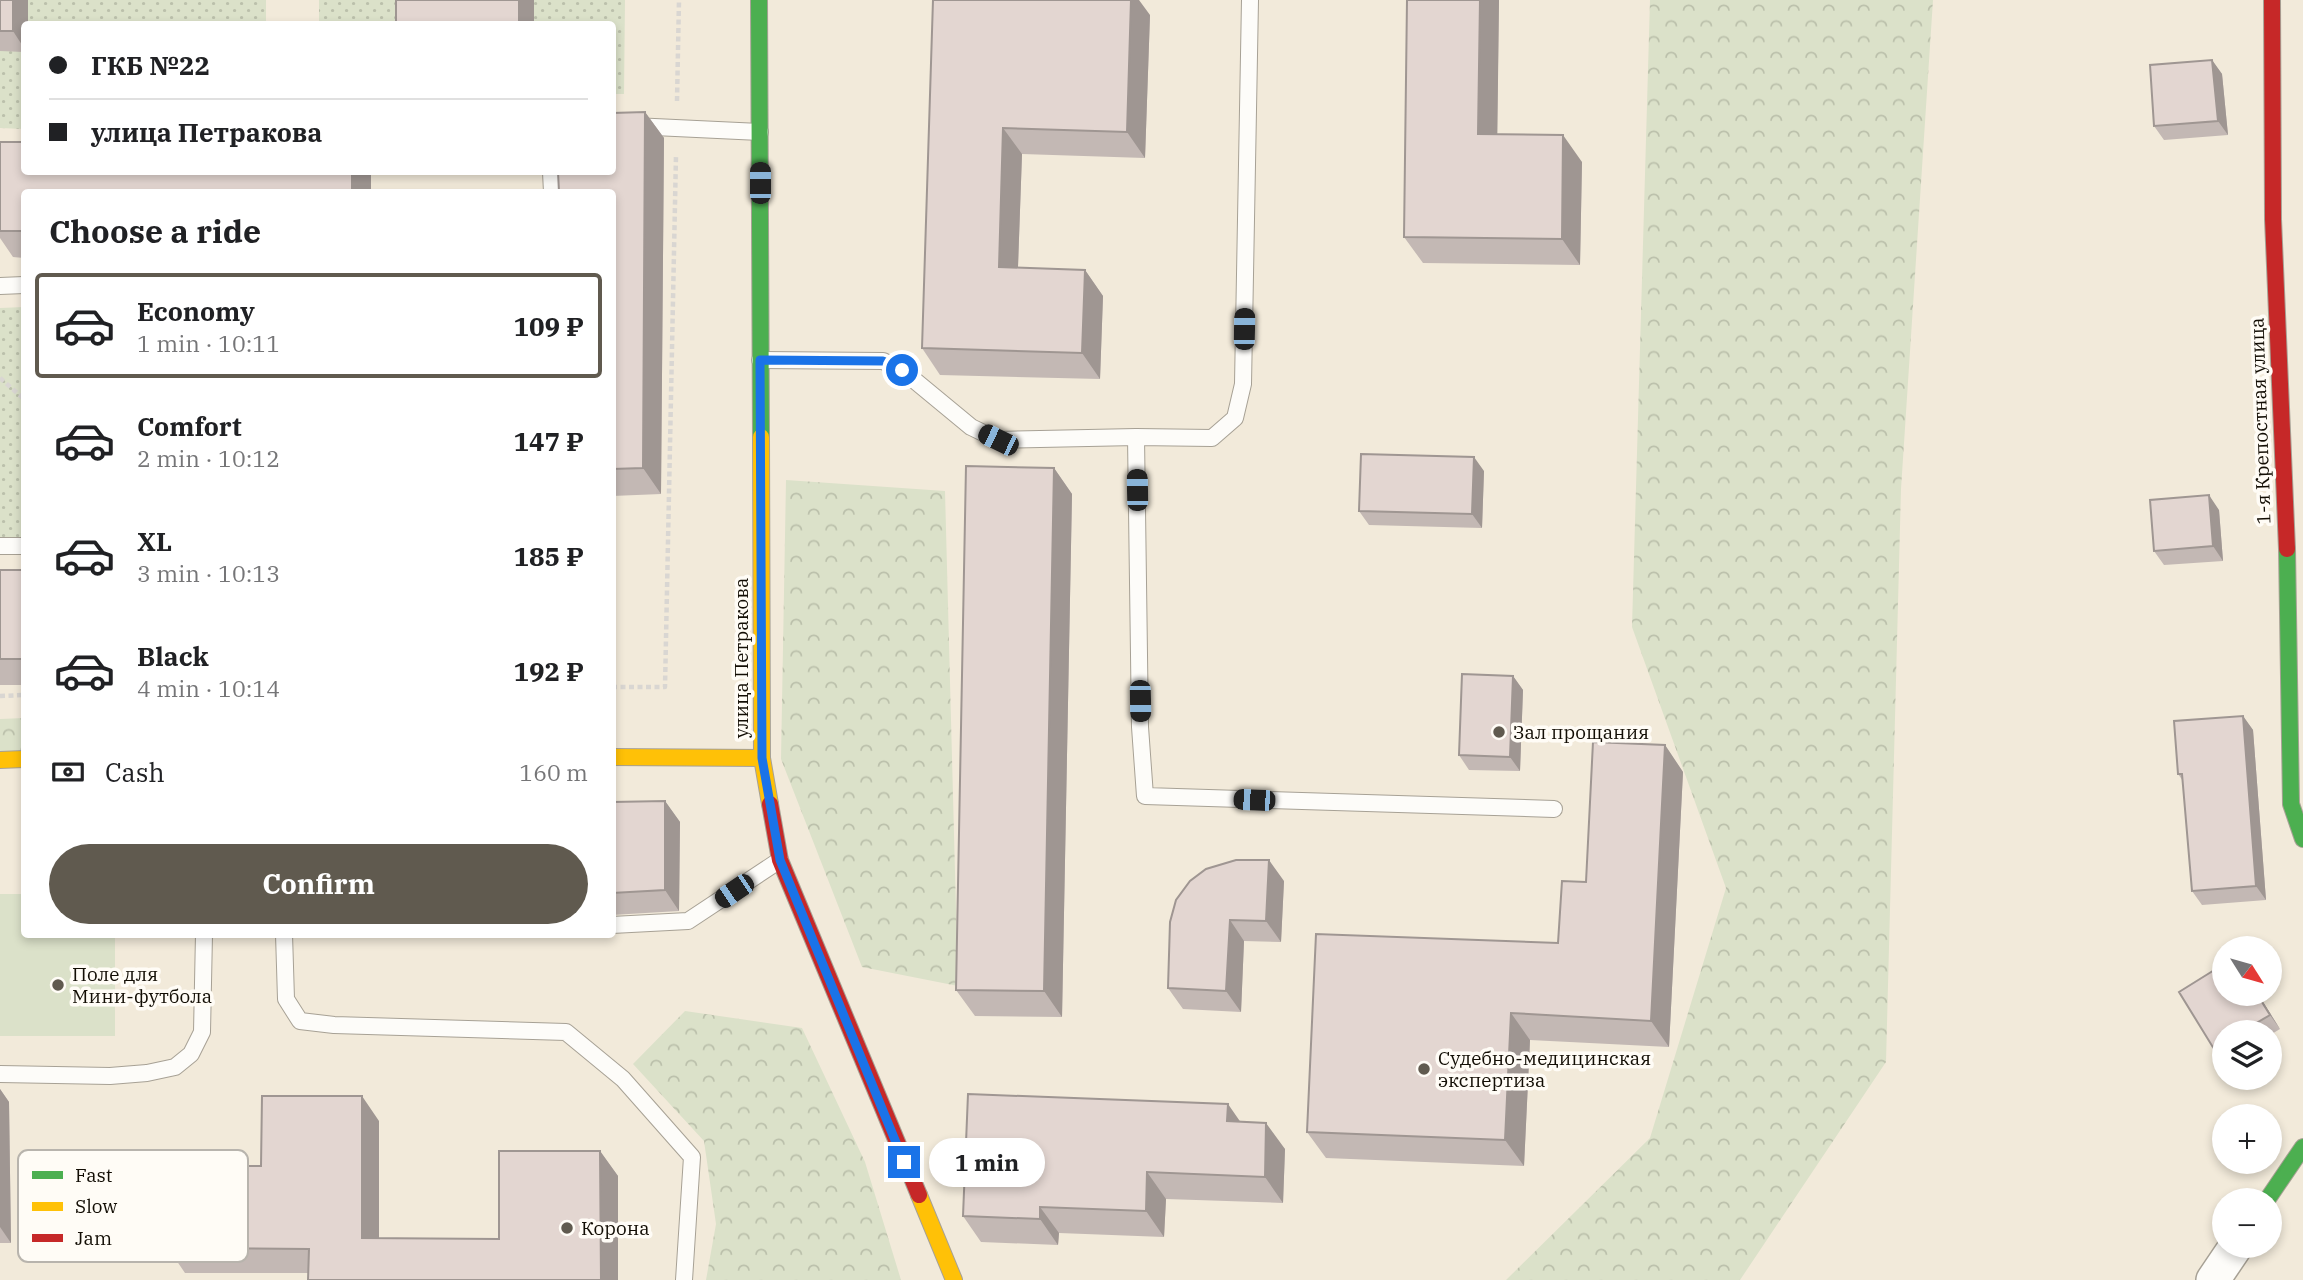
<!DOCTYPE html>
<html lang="en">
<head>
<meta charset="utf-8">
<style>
	:root { --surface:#fff; --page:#f6f6f6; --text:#202124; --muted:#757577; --line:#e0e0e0; --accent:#605a4f }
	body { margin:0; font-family:"IBM Plex Serif",serif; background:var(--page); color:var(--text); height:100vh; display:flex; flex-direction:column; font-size:26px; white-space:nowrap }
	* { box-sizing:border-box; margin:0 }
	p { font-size:23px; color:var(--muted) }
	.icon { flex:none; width:38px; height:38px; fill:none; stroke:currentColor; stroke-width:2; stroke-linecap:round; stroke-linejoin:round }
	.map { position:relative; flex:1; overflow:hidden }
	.drawer { position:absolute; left:21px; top:189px; width:595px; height:749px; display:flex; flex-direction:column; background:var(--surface); border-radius:7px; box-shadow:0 4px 10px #0003 }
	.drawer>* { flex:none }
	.guide { position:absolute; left:21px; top:21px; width:595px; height:154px; border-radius:7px; box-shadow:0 4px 10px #0003; display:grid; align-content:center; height:154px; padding:0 28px; background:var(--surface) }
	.needle { width:46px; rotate:127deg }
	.tools { position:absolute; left:2212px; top:936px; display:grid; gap:14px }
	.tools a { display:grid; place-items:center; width:70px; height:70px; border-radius:50%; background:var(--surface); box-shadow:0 4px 10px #0003; font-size:35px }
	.end { position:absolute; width:32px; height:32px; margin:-16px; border:9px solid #1a73e8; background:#fff; box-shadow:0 0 0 4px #fff }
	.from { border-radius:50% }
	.bubble { position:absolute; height:49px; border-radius:24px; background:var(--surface); box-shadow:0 4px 10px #0003; font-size:23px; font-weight:700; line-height:49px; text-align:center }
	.car { position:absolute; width:21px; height:42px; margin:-21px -10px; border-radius:9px; box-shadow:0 0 5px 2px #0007; background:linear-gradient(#222 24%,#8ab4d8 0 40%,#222 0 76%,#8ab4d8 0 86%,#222 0) }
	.guide b { display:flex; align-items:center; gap:24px; height:66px; font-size:26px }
	.guide b+b { border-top:2px solid var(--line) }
	.guide i { width:18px; height:18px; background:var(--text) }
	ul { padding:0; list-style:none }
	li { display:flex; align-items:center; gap:21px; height:105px; margin:0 14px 10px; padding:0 14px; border:4px solid transparent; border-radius:7px }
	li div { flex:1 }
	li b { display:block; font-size:26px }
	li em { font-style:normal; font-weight:700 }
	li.current { border-color:var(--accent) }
	li>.icon { width:63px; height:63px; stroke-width:1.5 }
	h2 { padding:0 28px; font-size:32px; line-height:84px }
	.pay { display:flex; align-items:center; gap:18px; height:77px; padding:0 28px; font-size:26px }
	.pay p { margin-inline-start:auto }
	.button { display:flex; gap:14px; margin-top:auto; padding:14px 28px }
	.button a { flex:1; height:80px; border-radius:42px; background:var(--accent); color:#fff; font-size:28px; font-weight:700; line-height:80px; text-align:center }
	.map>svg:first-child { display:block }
	.forest { fill:url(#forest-crowns) }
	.park { fill:url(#park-dots) }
	.pitch { fill:#dbe1c9 }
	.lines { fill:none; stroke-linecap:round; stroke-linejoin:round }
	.lane-casing { stroke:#a7a195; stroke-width:18 }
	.street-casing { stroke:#a7a195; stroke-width:36 }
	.fast-casing { stroke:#a7a195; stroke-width:18 }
	.slow-casing { stroke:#a7a195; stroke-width:18 }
	.jam-casing { stroke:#a7a195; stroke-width:18 }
	.path { stroke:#d9d6d2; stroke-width:4.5; stroke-dasharray:5 3.5; stroke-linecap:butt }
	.lane { stroke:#fdfcf9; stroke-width:16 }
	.street { stroke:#fdfcf9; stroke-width:33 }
	.fast { stroke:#4caf50; stroke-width:16 }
	.slow { stroke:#ffc107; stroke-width:16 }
	.jam { stroke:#c62828; stroke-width:16 }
	.wall { fill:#c3b8b4 }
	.shaded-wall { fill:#9f9692 }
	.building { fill:#e3d6d1; stroke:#9f9692; stroke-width:2 }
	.route { stroke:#1a73e8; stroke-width:9 }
	.poi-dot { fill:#605a4f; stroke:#fffcf6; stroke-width:2.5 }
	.labels { text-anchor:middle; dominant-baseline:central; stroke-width:7; stroke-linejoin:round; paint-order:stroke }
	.street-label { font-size:19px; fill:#120d04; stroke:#fffcf6 }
	.poi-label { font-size:19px; fill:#120d04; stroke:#fffcf6; text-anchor:start }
	.key { fill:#fffcf6; stroke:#b8b4ad; stroke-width:2 }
	.key-label { font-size:19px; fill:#120d04 }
</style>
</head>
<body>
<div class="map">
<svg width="2303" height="1280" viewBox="0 0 2303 1280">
	<defs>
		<pattern id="forest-crowns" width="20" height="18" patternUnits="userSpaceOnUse" patternTransform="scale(1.75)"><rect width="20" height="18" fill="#dbe1c9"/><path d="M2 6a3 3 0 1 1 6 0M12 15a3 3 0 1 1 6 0" fill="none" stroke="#bbc0ab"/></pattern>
		<pattern id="park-dots" width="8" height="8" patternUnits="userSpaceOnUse" patternTransform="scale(1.75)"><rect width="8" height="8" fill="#dbe1c9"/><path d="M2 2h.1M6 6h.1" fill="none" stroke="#bbc0ab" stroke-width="1.8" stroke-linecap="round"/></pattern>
	</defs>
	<rect width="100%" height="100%" fill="#f2eada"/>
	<path class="forest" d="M1650,0h283l-32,489 -15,573 -146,218h-234l144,-142 76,-250 -94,-261z
		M786,480l159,11 13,495 -96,-19 -81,-208z
		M24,718v37l-24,1v-37z
		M685,1011l117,17 63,134 36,118h-195l10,-56 -12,-83 -71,-77z"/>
	<path class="park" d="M0,0h266v24h-242v105l-24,-1z
		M319,0h306l-1,94h-11l-1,-70h-293z
		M24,307v232l-24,1v-232z"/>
	<path class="pitch" d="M0,894h24v40l91,1v101h-115z"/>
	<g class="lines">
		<g class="lane-casing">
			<path id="lane" d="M1250,0l-7,384 -8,34 -23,20 -76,-1 4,290 5,69 409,13
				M612,125l148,7
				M551,172l1,20
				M0,286l24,-1
				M760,360l123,1 19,9 69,57 27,13 138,-3
				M0,546h24
				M612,925l76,-4 92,-61
				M284,934l2,65 14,22 34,4 232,7 57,47 69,78 -8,123
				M0,1074l110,2 37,-3 28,-6 16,-13 11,-22 2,-98"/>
		</g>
		<g class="street-casing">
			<path id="street" d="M2213,1280l23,-34"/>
		</g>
		<g class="fast-casing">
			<path id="fast" d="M759,0l2,437
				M2287,549l4,255 12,35
				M2267,1200l36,-53"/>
		</g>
		<g class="slow-casing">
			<path id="slow" d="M761,437l1,321 8,46
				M612,757l150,1
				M0,760l24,-1
				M919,1195l35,85"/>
		</g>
		<g class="jam-casing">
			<path id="jam" d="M2272,0l1,219 14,330
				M770,804l10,56 139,335"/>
		</g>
		<path class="path" d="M677,101l2,-101
			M0,378l24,21
			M612,687h53l11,-532
			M0,696l24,-1"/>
		<use href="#lane" class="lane"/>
		<use href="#street" class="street"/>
		<use href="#fast" class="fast"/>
		<use href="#slow" class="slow"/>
		<use href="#jam" class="jam"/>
	</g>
	<path class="wall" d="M0,0h28v24h-4v28l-24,-1z
		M933,0l217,15 -5,143 -123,-4 -4,114 67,2 18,26 -3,83 -160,-4 -18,-27z
		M1407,0h92l-2,134 85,28 -2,103 -157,-2 -19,-26z
		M2212,60l10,14 6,61 -64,5 -10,-14z
		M645,112l19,26 -3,356 -49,2v-304z
		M0,142l24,50v66l-11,-1 -13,-19z
		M1054,468l18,26 -10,523 -87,-1 -19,-26z
		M1484,471l-2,57 -113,-3 -10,-14z
		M2219,510l4,51 -59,4 -10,-14z
		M0,570h24v115h-24z
		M1513,676l10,14 -3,81 -51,-1 -10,-15z
		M2243,716l10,14 13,170 -64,5 -10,-14 -9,-110 -5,-7z
		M1665,745l18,27 -14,275 -139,-7 -6,126 -198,-8 -19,-26 251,-189 28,-61z
		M665,801l15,21 -1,89 -67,4v-113z
		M1284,881l-3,61 -37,-1 -3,71 -58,-3 -15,-21 8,-88z
		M2224,994h34l22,35 -10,6v-3h-46v31l-10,-14z
		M0,1089l9,13 2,141h-11z
		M379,1121v117l120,1 101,-88 18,25v104h-310v-7h-123l-17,-25 93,-82z
		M1241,1122l44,27 -2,54 -117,-4 -2,38 -105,-4 -1,12 -77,-3 -18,-26z"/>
	<path class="shaded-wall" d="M13,0h15v24h-4v24l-11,-17z
		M519,0h15v24h-15z
		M1131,0h8l11,15 -5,143 -18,-26z
		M1480,0h19l-2,161 -19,-27z
		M2212,60l10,14 6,61 -10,-14z
		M645,112l19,26 -3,356 -18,-26z
		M1003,128l19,26 -5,140 -18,-27z
		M1563,135l19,27 -2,103 -18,-26z
		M352,172h19v20h-19z
		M1085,270l18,26 -3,83 -18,-26z
		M1474,457l10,14 -2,57 -10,-14z
		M1054,468l18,26 -10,523 -18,-26z
		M2209,495l10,15 4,51 -10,-15z
		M1513,676l10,14 -3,81 -10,-14z
		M2243,716l10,14 13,170 -10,-14z
		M1665,745l18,27 -14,275 -18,-26z
		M665,801l15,21 -1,89 -14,-21z
		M1269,860l15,21 -3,61 -15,-21z
		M1230,920l14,21 -3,71 -15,-21z
		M2257,994h1l22,35 -10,-14z
		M1511,1013l19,27 -6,126 -19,-26z
		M0,1089l9,13 2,141 -11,-16z
		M362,1096l17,25v142l-17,-25z
		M1228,1104l18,26 -19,-9z
		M1266,1123l19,26 -2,54 -18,-26z
		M600,1151l18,25v104h-17z
		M1147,1172l19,27 -2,38 -18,-26z
		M1040,1207l19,26 -1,12 -18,-26z"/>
	<path class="building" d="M0,0h13v31h-13z
		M396,0h123v24h-123z
		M933,0h198l-4,132 -124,-4 -4,139 86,3 -3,83 -160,-5z
		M1407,0h73l-2,134 85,1 -1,104 -158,-2z
		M2212,60l6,61 -64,5 -4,-61z
		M645,112l-2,356 -31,1v-277h-53l-1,-20h54v-59z
		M0,142h24v30h328v20h-328v39h-24z
		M1361,454l113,3 -2,57 -113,-3z
		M966,466l88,2 -10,523 -88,-1z
		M2209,495l4,51 -59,5 -4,-51z
		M0,570h24v89h-24z
		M1462,674l51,2 -3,81 -51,-2z
		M2243,716l13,170 -64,5 -10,-117h-4l-4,-53z
		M1593,742l72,3 -14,276 -140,-8 -6,127 -198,-8 9,-198 242,9 4,-62 24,1z
		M665,801v89l-53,3v-91z
		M1236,860h33l-3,61 -36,-1 -4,71 -58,-3 2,-66 6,-22 14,-19 16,-12z
		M2224,964v30h33l13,21 -29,17h-17v11l-10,6 -35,-57z
		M968,1094l260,10 -1,17 39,2 -1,54 -118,-5 -1,39 -106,-4v12l-77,-3z
		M262,1096h100v142l137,1v-88h101l1,129h-293l1,-31 -141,-1v-82h93z"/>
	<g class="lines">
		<path class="route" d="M902,370l-19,-9 -123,-1 2,398 18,102 124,302"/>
	</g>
	<g class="poi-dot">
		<circle cx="1499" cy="732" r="7"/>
		<circle cx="58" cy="985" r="7"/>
		<circle cx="1424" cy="1069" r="7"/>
		<circle cx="567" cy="1228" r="7"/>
	</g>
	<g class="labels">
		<g class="street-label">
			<text transform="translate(2260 421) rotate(-92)">1-я Крепостная улица</text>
			<text transform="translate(741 658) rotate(-90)">улица Петракова</text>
		</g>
		<g class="poi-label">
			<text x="1513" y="732">Зал прощания</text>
			<text x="72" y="974">Поле для<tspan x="72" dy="22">Мини-футбола</tspan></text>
			<text x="1438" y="1058">Судебно-медицинская<tspan x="1438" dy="22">экспертиза</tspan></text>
			<text x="581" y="1228">Корона</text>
		</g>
	</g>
	<rect x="18" y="1150" width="230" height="112" rx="10" class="key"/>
	<rect x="32" y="1171" width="31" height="8" fill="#4caf50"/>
	<rect x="32" y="1202" width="31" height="9" fill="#ffc107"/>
	<rect x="32" y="1234" width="31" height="8" fill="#c62828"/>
	<g class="key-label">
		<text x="75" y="1182">Fast</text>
		<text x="75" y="1213">Slow</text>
		<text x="75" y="1245">Jam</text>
	</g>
</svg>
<div class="tools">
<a><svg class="needle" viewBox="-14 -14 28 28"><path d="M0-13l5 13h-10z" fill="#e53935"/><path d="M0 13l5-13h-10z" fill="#757577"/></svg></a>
<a><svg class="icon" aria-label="layers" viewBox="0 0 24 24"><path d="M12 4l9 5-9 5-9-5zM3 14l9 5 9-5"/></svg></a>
<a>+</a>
<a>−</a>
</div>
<i class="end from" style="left:902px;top:370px"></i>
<i class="end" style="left:904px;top:1162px"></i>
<div class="bubble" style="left:929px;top:1138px;width:116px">1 min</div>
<i class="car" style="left:760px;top:183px;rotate:0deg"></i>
<i class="car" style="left:1244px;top:329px;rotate:1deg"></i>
<i class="car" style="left:998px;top:440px;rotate:296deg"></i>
<i class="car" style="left:1137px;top:490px;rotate:359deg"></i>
<i class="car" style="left:1140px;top:701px;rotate:179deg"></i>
<i class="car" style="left:1254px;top:800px;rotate:272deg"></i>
<i class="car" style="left:734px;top:891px;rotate:236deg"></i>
<div class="guide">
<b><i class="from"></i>ГКБ №22</b>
<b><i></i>улица Петракова</b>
</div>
<section class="drawer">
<h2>Choose a ride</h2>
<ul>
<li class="current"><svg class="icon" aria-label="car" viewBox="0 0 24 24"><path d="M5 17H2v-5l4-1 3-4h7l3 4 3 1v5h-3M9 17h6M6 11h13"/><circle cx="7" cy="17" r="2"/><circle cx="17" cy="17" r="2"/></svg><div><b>Economy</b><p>1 min · 10:11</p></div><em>109 ₽</em></li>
<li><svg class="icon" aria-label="car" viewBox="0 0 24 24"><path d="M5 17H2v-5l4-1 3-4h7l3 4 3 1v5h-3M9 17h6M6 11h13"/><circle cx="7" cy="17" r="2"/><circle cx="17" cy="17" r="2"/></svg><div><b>Comfort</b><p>2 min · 10:12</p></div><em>147 ₽</em></li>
<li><svg class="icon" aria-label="car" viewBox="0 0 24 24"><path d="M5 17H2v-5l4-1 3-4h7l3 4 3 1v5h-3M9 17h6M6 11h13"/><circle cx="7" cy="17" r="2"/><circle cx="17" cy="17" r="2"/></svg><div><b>XL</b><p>3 min · 10:13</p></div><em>185 ₽</em></li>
<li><svg class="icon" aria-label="car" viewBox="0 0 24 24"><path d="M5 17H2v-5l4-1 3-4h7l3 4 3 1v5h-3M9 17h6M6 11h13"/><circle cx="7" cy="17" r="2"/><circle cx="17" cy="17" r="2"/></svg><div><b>Black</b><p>4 min · 10:14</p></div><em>192 ₽</em></li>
</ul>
<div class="pay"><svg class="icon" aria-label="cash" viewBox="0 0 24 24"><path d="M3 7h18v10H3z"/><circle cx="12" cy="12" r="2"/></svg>Cash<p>160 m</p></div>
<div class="button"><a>Confirm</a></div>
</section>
</div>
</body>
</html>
